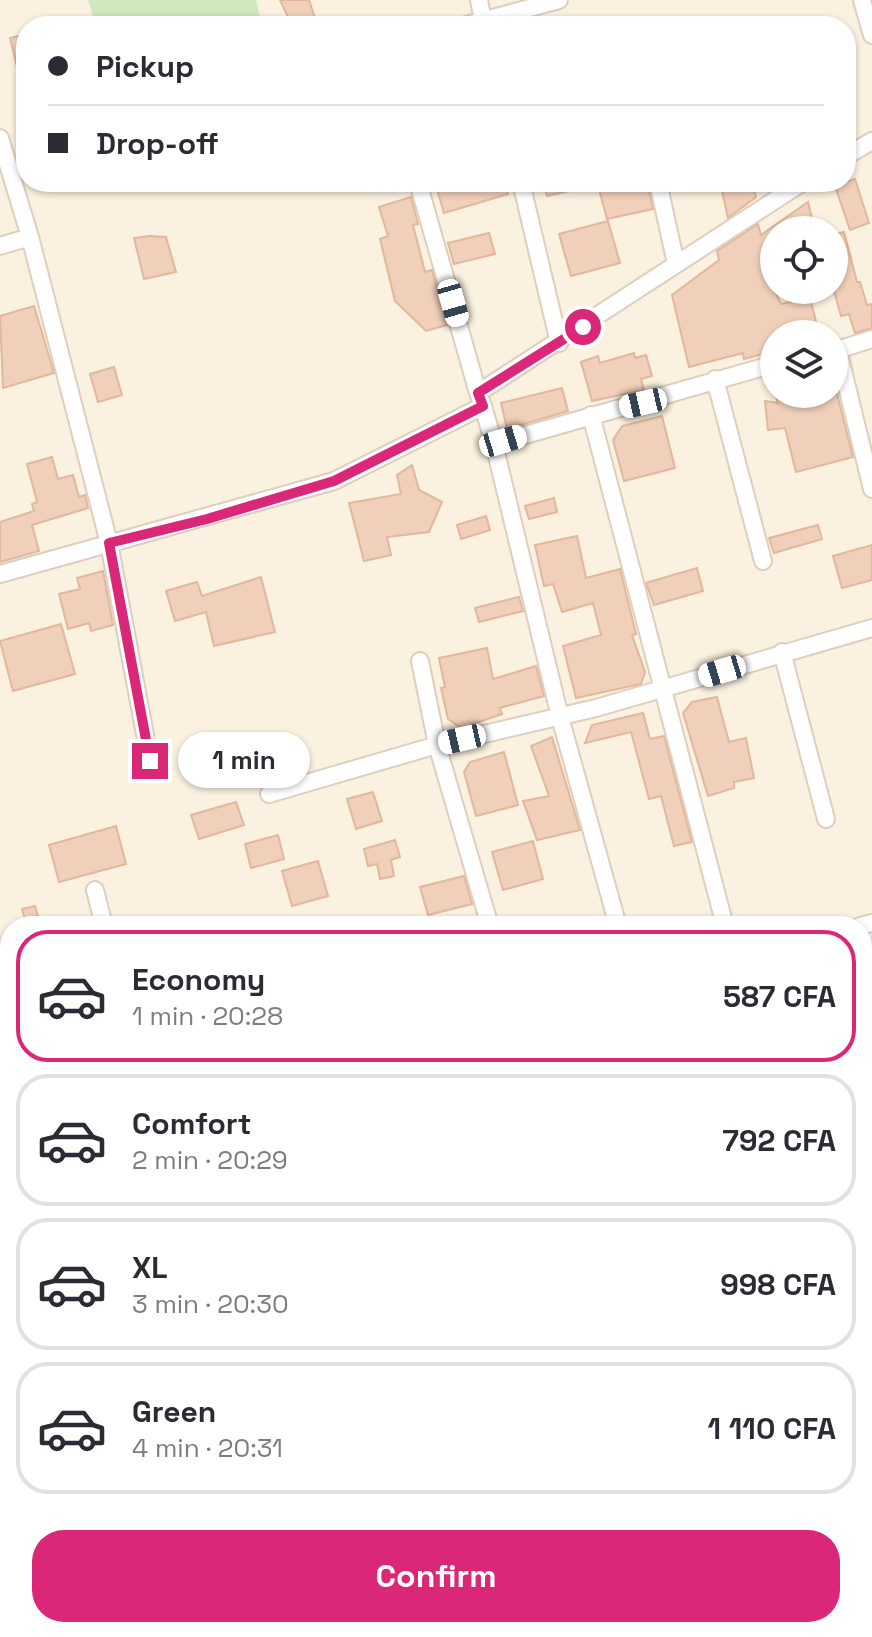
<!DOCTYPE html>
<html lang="en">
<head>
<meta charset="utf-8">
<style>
	:root { --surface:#fff; --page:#f7f7f7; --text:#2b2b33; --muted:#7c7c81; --line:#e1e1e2; --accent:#db2777 }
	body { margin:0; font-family:"Space Grotesk",sans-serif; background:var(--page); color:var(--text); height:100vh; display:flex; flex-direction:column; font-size:30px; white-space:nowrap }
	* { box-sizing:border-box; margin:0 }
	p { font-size:26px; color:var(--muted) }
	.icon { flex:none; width:44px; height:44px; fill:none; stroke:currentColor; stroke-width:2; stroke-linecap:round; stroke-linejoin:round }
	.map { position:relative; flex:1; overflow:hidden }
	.sheet { position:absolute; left:0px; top:916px; width:872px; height:722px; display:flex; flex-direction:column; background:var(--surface); border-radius:32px 32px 0 0; box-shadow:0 2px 6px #0004 }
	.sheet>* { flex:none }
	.banner { position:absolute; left:16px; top:16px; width:840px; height:176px; border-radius:32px; box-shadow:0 2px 6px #0004; display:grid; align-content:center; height:176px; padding:0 32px; background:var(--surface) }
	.buttons { position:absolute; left:760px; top:216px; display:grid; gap:16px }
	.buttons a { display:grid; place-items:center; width:88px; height:88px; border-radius:50%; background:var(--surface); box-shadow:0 2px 6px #0004; font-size:40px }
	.end { position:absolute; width:36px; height:36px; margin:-18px; border:10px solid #db2777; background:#fff; box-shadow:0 0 0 4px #fff }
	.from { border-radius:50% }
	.bubble { position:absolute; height:56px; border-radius:28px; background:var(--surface); box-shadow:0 2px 6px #0004; font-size:26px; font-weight:800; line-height:56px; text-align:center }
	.car { position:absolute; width:24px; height:48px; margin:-24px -12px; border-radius:10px; box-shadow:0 0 6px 2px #0007; background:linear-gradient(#fff 24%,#345 0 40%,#fff 0 76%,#345 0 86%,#fff 0) }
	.banner b { display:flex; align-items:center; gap:28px; height:76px; font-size:30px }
	.banner b+b { border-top:2px solid var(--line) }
	.banner i { width:20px; height:20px; background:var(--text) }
	ul { padding:14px 0 0; list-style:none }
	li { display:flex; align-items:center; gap:24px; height:132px; margin:0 16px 12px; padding:0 16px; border:4px solid var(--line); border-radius:32px }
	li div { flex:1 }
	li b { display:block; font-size:30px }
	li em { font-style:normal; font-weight:800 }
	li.selected { border-color:var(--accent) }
	li>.icon { width:72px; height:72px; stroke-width:1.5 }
	.action { display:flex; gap:16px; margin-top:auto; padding:16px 32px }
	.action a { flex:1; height:92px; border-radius:32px; background:var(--accent); color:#fff; font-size:32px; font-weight:800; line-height:92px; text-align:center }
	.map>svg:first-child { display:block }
	.green { fill:#d0e8c0 }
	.building { fill:#f0d0ba; stroke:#e2b79b; stroke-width:2 }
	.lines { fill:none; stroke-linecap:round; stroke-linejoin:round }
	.minor-casing { stroke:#dfcebd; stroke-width:20 }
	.minor { stroke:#fff; stroke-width:16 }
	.route { stroke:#db2777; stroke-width:10 }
</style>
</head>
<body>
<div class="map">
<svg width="872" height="1637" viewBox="0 0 872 1637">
	<rect width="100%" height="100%" fill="#fbf1e1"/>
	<path class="green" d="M88,0h168l6,26h-166z"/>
	<path class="building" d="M280,0h29l6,18 -23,8z
		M26,34v52l-4,1 -12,-49z
		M855,179l14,44 -19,7 -15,-44z
		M435,182h69l4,12 -64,19z
		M543,182h46l1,4 -43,10z
		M597,182h50l6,27 -46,10z
		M720,182h32l4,15 -28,21z
		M411,197l7,27 -5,1 12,47 7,-2 15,55 -21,6 -31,-30 -15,-62 8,-3 -9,-29z
		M808,202l7,28h-41v60l7,14 29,-7 9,37h-45v17l-30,8 -1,-6 -54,14 -17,-72 47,-35 -2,-9 41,-27 3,11z
		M608,221l12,42 -49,13 -12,-42z
		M844,232l13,50h3l7,23 5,-1v24l-17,5 -6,-19 -8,2 -7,-25v-57z
		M489,233l6,21 -41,10 -6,-21z
		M150,236l16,1 10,35 -32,7 -10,-41z
		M34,306l20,67 -51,15 -3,-72z
		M634,353l1,5 11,-3 6,21 -11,3 3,11 -52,11 -11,-39 17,-6 2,7z
		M114,367l8,28 -24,7 -8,-28z
		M562,388l6,23 -61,18 -6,-26z
		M775,394h62l16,63 -57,15 -11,-44 -17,2 -3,-29 13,2z
		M662,416l13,52 -51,13 -11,-41 9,-14z
		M52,457l6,22 15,-4 6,22 6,-2 3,13 -56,17 7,26 -39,11v-40l34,-11 -2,-7 5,-2 -10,-38z
		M412,465l7,25 23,12 -13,30 -42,5 4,18 -27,6 -15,-58 52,-9 -4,-19z
		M554,498l3,14 -28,7 -4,-13z
		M486,516l4,14 -29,9 -4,-14z
		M818,525l4,14 -48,14 -5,-15z
		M577,536l9,42 34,-9 16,65 -4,1 13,37 -4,12 -65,14 -13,-52 38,-11 -8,-32 -31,9 -9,-28 -9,2 -9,-41z
		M872,545v35l-30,8 -9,-32z
		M697,568l6,23 -49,14 -8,-22z
		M103,571l10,54 -22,6 -2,-8 -21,6 -9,-35 21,-5 -3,-11z
		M261,577l14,55 -61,14 -8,-34 -31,9 -9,-30 31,-9 5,14z
		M519,597l4,14 -44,11 -4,-14z
		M61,624l14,50 -62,17 -13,-50z
		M487,648l6,31 43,-13 8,30 -44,12 2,6 -41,14 -13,-9 -7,-31 4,-1 -6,-29z
		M717,697l12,45 17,-4 8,40 -20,4v6l-26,8 -25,-83 9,-11z
		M643,713l7,26 14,-3 28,106 -18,4 -13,-50 -12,3 -18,-67 -46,11 7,-18z
		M552,737l28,93 -43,10 -14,-39 26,-5 -18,-50z
		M504,752l14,53 -42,11 -12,-44 6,-10z
		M373,792l9,29 -26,8 -9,-30z
		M236,802l8,23 -45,14 -8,-24z
		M116,826l10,38 -67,18 -10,-37z
		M278,835l6,24 -33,9 -6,-24z
		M395,840l5,17 -9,3 3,16 -14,3 -3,-15 -9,2 -4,-17z
		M533,841l10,38 -40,11 -11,-38z
		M318,861l10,35 -36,10 -10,-35z
		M464,876l8,28 -44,11 -8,-28z
		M35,906l5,18 -13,2 -5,-17z"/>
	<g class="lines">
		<g class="minor-casing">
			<path id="minor" d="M479,0l5,26
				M862,0l10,35
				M463,26l96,-26
				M0,138l30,99 79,306 41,218
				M846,156l26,-15
				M418,182l60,211
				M521,182l38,161
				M658,182l18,82
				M0,246l30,-9
				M838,350l34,139
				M834,351l38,-12
				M715,379l48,182
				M483,406l-5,-13 325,-211
				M591,415l134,511
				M494,444l66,273 58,209
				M0,574l334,-93 149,-75 11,38 280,-80
				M782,652l44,167
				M420,661l17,84 53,181
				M269,794l168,-49 159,-37 276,-80
				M95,890l9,36
				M860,926l12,-3
				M862,1105l10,-4
				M0,1157l10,-2
				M862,1248l10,-4
				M862,1395l10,-5
				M0,1428l10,31
				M82,1628l4,9
				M193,1628l4,9"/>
		</g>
		<use href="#minor" class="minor"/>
	</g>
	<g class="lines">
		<path class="route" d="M150,761l-41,-218 98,-24 127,-38 149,-75 -5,-13 105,-66"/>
	</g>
</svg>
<div class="buttons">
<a><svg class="icon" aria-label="locate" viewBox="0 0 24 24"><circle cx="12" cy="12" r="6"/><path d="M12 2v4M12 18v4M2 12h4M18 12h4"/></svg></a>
<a><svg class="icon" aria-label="layers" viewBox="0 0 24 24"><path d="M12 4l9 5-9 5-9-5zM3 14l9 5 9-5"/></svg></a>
</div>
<i class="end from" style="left:583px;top:327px"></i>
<i class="end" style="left:150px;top:761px"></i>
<div class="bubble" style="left:178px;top:732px;width:132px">1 min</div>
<i class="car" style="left:453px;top:303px;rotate:164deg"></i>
<i class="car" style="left:643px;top:403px;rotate:257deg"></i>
<i class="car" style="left:503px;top:441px;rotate:73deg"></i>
<i class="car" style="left:722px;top:671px;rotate:253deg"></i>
<i class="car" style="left:462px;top:739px;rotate:257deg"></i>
<div class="banner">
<b><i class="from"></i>Pickup</b>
<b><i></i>Drop-off</b>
</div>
<section class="sheet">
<ul>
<li class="selected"><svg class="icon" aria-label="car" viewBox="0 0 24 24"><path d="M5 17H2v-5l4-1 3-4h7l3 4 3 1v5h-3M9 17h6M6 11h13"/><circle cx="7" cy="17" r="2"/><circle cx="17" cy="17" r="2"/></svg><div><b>Economy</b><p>1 min · 20:28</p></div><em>587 CFA</em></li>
<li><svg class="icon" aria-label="car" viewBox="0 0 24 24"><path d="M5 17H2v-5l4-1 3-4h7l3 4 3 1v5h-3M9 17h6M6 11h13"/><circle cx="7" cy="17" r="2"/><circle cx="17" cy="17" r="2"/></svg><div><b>Comfort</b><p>2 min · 20:29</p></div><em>792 CFA</em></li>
<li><svg class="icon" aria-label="car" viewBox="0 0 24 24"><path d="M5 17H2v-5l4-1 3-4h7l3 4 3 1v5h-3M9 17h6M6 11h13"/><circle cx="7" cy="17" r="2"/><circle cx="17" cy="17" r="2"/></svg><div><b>XL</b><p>3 min · 20:30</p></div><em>998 CFA</em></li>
<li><svg class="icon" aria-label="car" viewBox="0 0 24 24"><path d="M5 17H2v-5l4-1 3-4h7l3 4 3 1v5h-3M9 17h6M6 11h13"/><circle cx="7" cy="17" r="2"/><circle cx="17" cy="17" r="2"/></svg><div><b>Green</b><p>4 min · 20:31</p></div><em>1 110 CFA</em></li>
</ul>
<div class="action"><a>Confirm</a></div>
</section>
</div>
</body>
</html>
